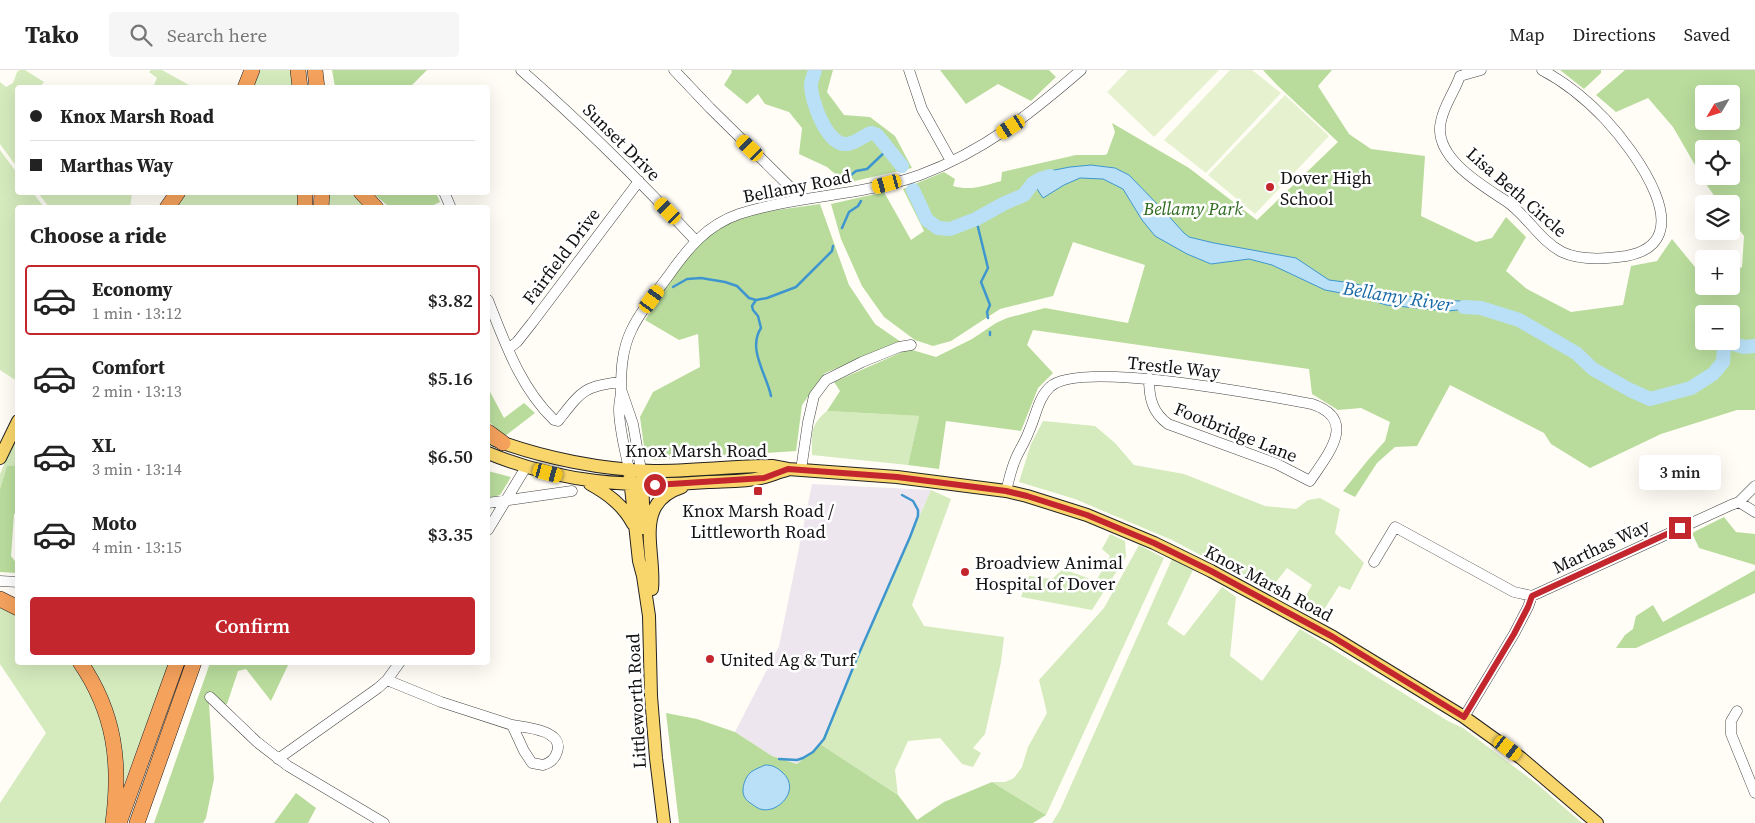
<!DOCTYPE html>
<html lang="en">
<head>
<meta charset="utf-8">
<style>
	:root { --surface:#fff; --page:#f6f6f6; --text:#222; --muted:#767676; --line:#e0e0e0; --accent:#c4262e }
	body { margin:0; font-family:"Source Serif 4",serif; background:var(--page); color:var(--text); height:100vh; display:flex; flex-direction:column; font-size:19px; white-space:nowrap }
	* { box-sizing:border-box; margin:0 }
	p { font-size:16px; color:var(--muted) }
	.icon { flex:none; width:28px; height:28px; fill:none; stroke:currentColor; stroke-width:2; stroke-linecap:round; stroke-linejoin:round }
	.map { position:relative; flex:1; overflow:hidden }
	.drawer { position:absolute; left:15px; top:135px; width:475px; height:460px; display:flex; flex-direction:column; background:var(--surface); border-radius:5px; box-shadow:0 5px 20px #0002 }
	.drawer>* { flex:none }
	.banner { position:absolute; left:15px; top:15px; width:475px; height:110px; border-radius:5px; box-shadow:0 5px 20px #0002; display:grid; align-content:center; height:110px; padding:0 15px; background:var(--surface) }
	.needle { width:32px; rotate:232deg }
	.tools { position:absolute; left:1695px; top:15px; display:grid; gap:10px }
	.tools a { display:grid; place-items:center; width:45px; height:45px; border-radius:5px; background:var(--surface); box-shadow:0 5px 20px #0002; font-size:25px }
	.end { position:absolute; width:22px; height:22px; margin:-11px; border:6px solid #c4262e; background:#fff; box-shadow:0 0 0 2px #fff }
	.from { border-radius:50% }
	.bubble { position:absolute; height:35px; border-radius:5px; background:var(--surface); box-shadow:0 5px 20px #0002; font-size:16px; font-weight:600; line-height:35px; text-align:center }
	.car { position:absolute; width:15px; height:30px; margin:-15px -8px; border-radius:6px; box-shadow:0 0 4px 1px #0007; background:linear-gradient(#f5c518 24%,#345 0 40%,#f5c518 0 76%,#345 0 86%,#f5c518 0) }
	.banner b { display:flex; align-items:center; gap:18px; height:48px; font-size:19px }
	.banner b+b { border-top:1px solid var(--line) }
	.banner i { width:12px; height:12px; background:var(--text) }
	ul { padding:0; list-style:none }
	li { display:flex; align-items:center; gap:15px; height:70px; margin:0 10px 8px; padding:0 5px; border:2px solid transparent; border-radius:5px }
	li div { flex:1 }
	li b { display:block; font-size:19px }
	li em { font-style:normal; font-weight:600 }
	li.active { border-color:var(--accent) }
	li>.icon { width:45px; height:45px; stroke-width:1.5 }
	h2 { padding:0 15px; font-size:22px; line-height:60px }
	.cta { display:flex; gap:10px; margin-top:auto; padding:10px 15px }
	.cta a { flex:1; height:58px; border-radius:5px; background:var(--accent); color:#fff; font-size:20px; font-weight:600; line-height:58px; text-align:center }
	header { display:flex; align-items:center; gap:30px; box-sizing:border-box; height:70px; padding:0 25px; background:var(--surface); border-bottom:1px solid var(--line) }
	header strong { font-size:24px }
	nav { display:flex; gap:28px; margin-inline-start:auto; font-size:18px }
	.search { width:350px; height:45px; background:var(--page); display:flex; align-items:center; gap:12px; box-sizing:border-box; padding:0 18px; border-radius:5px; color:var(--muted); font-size:19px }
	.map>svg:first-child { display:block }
	.industrial { fill:#eee6ef }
	.green { fill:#d5ebbd }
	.forest { fill:#b9dc9c; fill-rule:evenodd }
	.pitch { fill:#e6f2cf }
	.water { fill:#b9e0f7; stroke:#3f96cf }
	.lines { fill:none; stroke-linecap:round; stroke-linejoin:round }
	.stream { stroke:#3f96cf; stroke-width:2.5 }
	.river { stroke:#b9e0f7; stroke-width:14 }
	.minor-casing { stroke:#444; stroke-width:11 }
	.major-casing { stroke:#222; stroke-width:14 }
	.highway-casing { stroke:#222; stroke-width:16 }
	.minor { stroke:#fff; stroke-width:10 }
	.major { stroke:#f9d66b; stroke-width:12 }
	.highway { stroke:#f5a25d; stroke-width:15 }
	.route { stroke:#c4262e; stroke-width:6 }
	.poi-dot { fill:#c4262e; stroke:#fff; stroke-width:2 }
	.labels { text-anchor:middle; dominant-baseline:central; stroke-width:5; stroke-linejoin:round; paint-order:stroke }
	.street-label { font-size:18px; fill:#111; stroke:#fff }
	.poi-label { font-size:18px; fill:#111; stroke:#fff; text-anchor:start }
	.park-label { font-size:18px; font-style:italic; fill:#2f6b1f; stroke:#fff }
	.water-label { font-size:19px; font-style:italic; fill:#1768a6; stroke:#fff }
</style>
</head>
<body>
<header>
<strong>Tako</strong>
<div class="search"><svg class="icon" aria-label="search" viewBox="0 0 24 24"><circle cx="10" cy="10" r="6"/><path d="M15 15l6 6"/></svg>Search here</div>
<nav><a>Map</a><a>Directions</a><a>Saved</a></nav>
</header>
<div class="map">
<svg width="1755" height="753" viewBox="0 0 1755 753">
	<rect width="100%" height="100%" fill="#fffdf5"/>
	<path class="industrial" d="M812,414l119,6 -111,254 -23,20 -25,-8 -37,-24 44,-86z"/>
	<path class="green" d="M20,0h5l19,12 -4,5 -22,1 -1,79 -17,-23v-62l6,5 7,-4 4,-11z
		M151,0h11l27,15 -1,2h-35l4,-9 -8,-6z
		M256,0h35l1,17 -43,1z
		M0,80l17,23 1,19 15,1 11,14 -26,1 -1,173 -17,-11z
		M329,122l25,1 15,15h-40z
		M38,123h94l-2,15 -81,-1z
		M182,123h115v14l-126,1z
		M827,341l92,5 -11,49 -96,-10c0,-21 -3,-29 15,-44z
		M1043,351l52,5 20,17 19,22 50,9 81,32 31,3 12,-9 12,-2 20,11 -5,24 29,30 -14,27 -11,-4 -21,33 -19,-11 13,-23 -25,-17 -18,23 -97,-51 -97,-41 -56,-17 12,-38z
		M17,364v31l-10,1 -7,23v-15z
		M931,420l20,9 -39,106 12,21 80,11 -3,25 -16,72 -12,14 8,5 -8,14 -11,-3 -22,-26 -32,3 -13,29 3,25 -78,-51z
		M1110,464l15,7 1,16 -34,53 -71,-13 8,-21 23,3 11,-10 33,12 14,-25 -8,-7z
		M1139,475l25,13 -118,257 -54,-33h13l9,-4 8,-11 6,-20 19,-34 -8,-33 65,-72z
		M1172,489l21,11 -26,54 17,12 38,-49 14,10 -6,59 32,25 38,-52 148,92 15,7 74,56 45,39h-530l8,-13z
		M0,536l17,9 1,47 55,1 25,39 15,55 -6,66h-107v-20l46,-70 -46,-69z
		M137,592l32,1 -46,124 -39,-124z"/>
	<path class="forest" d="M332,0h95l-18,18 -74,-1z
		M731,0h102l-6,22 17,23 26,2 25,19 17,32 -66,15 -19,-16 -28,-13 3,-26 -13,-16 -24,-8 -7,-10 -11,10 -23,-19 8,-13z
		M940,0h109l7,7 -25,24 -33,-17 -32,20z
		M1263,0h69l-14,16 31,48 22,15 54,7 -4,60 55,26 16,-4 14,-21 20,20 -20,34 21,18 44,23 52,-7 8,-39 26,-5 15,-22 32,39v8h27v-13l11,-6 2,-31 -13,-17v-15h-11l-14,-20 -33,-57 -25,-29 -32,14 -20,-17 29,-25h130v340h-18l-76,24 -71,34 -39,-24 -7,-11 -94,-48 -33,61 -22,1 -18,16 -22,34 -12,-6 25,-31 17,-19 5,-19 -29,-14 -23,2 -26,-16 -3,-25 -276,-39 -6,15 26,28 -15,15 -17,43 -75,-10 -7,48 -31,-4 11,-49 -92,-5 13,-20 -6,-9 75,-33 27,8 36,-18 24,-16 11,-5 38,-10 83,15 17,-58 -72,-23 -20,54 -53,13 -49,32 -18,5 -18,-6 -31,-23 -22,-31 -21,-47 -10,-35 53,-12 27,48 13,-9 -21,-42 41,-17 11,7 -2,7c17,5 31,0 48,-5l1,-9 74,-17h29l2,-1 8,-22 -3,-9 77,45 68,52 81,-78 -61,-57zM1704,24h27v27h-27zM1704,79h27v27h-27zM1704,244h27v27h-27z
		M1560,0h41v3l-17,16z
		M373,123h63l4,9 -11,5h-40z
		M820,134l29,81 26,39 26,18 -76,31 -23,32 -6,46 -142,9 -9,-6 -5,-37 13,-25 47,-25 -2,-33 -19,6 -34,-20c22,-34 43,-77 81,-96 28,-14 64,-15 94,-20z
		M488,318l16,30 20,-15 11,10 -30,23 -17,-15z
		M17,395v48l-3,1 -3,42 6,8v9l-17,-1v-83l7,-23z
		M488,401l23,6 -11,18 -12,3z
		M1724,447l12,15 19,2v31l-56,-17 -7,-15z
		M1755,500v23l-119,55h-20l9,-13 8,-6 3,-13 17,-11 10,17z
		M210,593h79l-18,38 -25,-32 -8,2 -11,33h-18l5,75 -8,39 -3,5h-49z
		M666,643l31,6 38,13 37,24 25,8 23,-20 78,51 19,25 27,-18 48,-20 54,33 -13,8h-354z
		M296,723l20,15 -8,15h-34z"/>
	<path class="pitch" d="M1128,0h91l-65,67 -47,-45z
		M1230,0h22l29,23 -75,80 -42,-33z
		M1285,25l44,41 -74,78 -47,-39z"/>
	<path class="water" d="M1091,95l24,3 14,7 36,37 19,21 5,4 25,6 82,15 33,22 23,3 39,10 40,7 29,1 21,7 -34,3 -61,-6 -24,-8 -37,-7 -53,-25 -23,-6 -38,5 -24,-10 -32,-18 -13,-16 -19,-31 -20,-10 -23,-1 -16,7 -21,13 -10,-15 6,-10 31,-6z
		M765,695c8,0 11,2 17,7 22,19 -9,47 -26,35 -4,-3 -10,-6 -12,-11 -3,-7 1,-19 7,-24 4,-3 10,-5 14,-7z"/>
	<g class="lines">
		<path class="stream" d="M851,105l5,-4 11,-2 21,-20
			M976,149l12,49 -7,14 9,23 -3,7 1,6
			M842,158l7,-16 9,-6 3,-5
			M673,217l14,-8 14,-1 24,4 12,4 12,12 7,2 11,-2 29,-11 36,-36 1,-5
			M756,230l-4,6 1,4 5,6 3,12c-14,21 6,47 10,68
			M990,262v3
			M779,689l18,1 6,-2 10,-6 11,-13 33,-81 53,-121 8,-21v-6l-5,-9 -11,-6"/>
		<path class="river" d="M815,0c-1,5 -4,10 -4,15 0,16 16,61 36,59 9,-1 16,-8 24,-11l6,2 25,31
			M913,120l14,30 11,8 12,1 26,-10 29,-16 19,-8 9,-12 7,-4 10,-3
			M1464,237l17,1 38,12 57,33 17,16 37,21 20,9 41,-11 22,-14 10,-12 1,-15 7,-4 13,4 11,-1"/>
		<g class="minor-casing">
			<path id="minor" d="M521,0c62,54 119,111 175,171
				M674,0l36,38 80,79 8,13
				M909,0l13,39 29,52
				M1460,6c-5,15 -16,29 -19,45 -9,35 40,64 65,80 21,14 33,39 56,51 19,9 44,7 64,4 78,-14 7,-107 -21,-137 -18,-19 -40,-37 -63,-49
				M1460,6l21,-6
				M444,122l7,16
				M488,230c17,43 32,87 66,120l4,1c23,-29 25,-35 62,-39
				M508,279l9,-7 15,-19 107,-142
				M622,322l11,32 8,46
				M629,399c-4,-19 -10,-41 -10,-60 0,-6 2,-13 2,-19 0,-20 1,-40 10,-59 9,-20 25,-38 38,-56 19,-27 38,-50 70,-61 59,-19 123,-18 181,-39 64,-24 110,-61 161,-105
				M801,400l7,-48 6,-26 12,-16 36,-18 37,-15 12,-2
				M1006,421c3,-11 5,-22 10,-33 4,-9 10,-18 13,-27 7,-15 9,-33 21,-44 29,-28 218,9 262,17 47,16 15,51 -2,77l-33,-17 -109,-40c-16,-12 -19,-26 -19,-46
				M1739,432l16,-16
				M488,433l84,-12
				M488,460l38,-63
				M1374,492l21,-35 119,65 18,4 199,-91 8,-3 16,10
				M0,511l18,1
				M387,610l54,22 71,23
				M210,627l47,45 31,24 96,57
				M1737,641l-6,10v13l24,59
				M1464,647l50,-83 14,-27 4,-11
				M512,655c12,2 53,5 45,27 -2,7 -7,11 -14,13l-11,-2 -8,-12z
				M278,689l100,-71 9,-8 13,-18"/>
		</g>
		<g class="major-casing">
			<path id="major" d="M495,370c48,18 108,30 159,31 40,0 79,-5 118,-5l16,3 109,8 109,14 21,5 60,19 67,28 57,28 122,66 131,80 57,41 76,65
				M488,383c72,30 143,35 220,29 18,-1 39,0 57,-5 7,-2 14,-5 22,-7
				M0,388l18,-37
				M629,399l10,92 4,15 6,40 2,80 5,62 8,65
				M642,408l2,50
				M590,414c18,10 33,21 43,40
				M652,519c4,-38 -20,-86 30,-102"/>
		</g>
		<g class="highway-casing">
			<path id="highway" d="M298,0l2,18
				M315,0l2,18
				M245,18l7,-18
				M361,122l15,16
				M167,138l11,-16
				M305,138v-16
				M321,138l1,-16
				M488,362l15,11
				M0,529l18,9
				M80,592c35,51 41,101 33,161
				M119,753l58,-161
				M137,753l57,-161"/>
		</g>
		<use href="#minor" class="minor"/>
		<use href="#major" class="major"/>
		<use href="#highway" class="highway"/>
	</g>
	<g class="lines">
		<path class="route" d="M655,415l109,-7 24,-9 109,8 109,14 21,5 60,19 67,28 57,28 122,66 131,80 50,-83 14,-27 4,-11 148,-68"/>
	</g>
	<g class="poi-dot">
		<circle cx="1270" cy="117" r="5"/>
		<rect x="753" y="416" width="10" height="10" rx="2.5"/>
		<circle cx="965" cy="502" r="5"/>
		<circle cx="710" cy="589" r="5"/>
	</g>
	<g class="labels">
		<g class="street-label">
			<text transform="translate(622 72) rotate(45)">Sunset Drive</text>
			<text transform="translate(797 116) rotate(-11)">Bellamy Road</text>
			<text transform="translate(1517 122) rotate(41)">Lisa Beth Circle</text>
			<text transform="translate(561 186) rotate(-53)">Fairfield Drive</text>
			<text transform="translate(1174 297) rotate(6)">Trestle Way</text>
			<text transform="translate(1236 362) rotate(22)">Footbridge Lane</text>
			<text x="696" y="380">Knox Marsh Road</text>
			<text transform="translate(1601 476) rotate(-25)">Marthas Way</text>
			<text transform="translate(1269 513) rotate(28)">Knox Marsh Road</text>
			<text transform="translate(636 631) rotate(-93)">Littleworth Road</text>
		</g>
		<g class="poi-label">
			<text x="1280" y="107">Dover High<tspan x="1280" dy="21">School</tspan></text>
			<text x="758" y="440" text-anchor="middle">Knox Marsh Road /<tspan x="758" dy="21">Littleworth Road</tspan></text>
			<text x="975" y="492">Broadview Animal<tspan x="975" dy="21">Hospital of Dover</tspan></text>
			<text x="720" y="589">United Ag &amp; Turf</text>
		</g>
		<g class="park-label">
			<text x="1193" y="138">Bellamy Park</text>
		</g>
		<g class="water-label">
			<text transform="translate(1398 226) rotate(9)">Bellamy River</text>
		</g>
	</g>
</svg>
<div class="tools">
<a><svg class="needle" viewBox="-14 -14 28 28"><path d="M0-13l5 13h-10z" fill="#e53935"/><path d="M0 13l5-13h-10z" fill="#767676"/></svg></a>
<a><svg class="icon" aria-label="locate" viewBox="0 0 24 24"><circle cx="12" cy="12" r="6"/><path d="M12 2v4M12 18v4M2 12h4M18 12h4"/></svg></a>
<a><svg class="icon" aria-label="layers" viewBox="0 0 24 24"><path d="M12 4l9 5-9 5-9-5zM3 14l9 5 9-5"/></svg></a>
<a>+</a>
<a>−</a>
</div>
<i class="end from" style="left:655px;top:415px"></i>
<i class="end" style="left:1680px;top:458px"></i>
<div class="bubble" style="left:1639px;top:385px;width:82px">3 min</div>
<i class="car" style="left:1011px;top:57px;rotate:237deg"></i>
<i class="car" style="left:750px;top:78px;rotate:314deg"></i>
<i class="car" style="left:887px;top:114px;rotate:255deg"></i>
<i class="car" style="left:668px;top:141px;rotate:316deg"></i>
<i class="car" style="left:652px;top:229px;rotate:36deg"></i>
<i class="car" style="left:548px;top:403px;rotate:105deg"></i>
<i class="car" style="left:1508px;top:678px;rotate:127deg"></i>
<div class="banner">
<b><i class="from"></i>Knox Marsh Road</b>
<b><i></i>Marthas Way</b>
</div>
<section class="drawer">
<h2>Choose a ride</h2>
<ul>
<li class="active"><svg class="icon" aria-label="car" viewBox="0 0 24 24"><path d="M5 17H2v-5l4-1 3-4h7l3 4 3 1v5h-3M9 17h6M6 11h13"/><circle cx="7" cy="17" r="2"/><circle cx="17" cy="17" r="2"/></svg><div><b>Economy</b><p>1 min · 13:12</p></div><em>$3.82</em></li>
<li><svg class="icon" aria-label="car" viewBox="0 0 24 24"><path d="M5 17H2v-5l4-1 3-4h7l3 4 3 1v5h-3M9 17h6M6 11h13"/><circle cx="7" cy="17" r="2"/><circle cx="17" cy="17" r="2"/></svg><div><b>Comfort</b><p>2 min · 13:13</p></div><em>$5.16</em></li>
<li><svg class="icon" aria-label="car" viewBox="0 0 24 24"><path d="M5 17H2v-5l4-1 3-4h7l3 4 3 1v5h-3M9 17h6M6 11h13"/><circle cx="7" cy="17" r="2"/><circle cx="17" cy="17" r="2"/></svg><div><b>XL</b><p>3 min · 13:14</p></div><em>$6.50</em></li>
<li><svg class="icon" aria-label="car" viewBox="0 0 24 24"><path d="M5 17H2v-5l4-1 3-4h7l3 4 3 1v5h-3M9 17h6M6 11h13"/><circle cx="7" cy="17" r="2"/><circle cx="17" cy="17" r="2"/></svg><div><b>Moto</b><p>4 min · 13:15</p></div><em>$3.35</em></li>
</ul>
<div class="cta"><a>Confirm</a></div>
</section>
</div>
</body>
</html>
